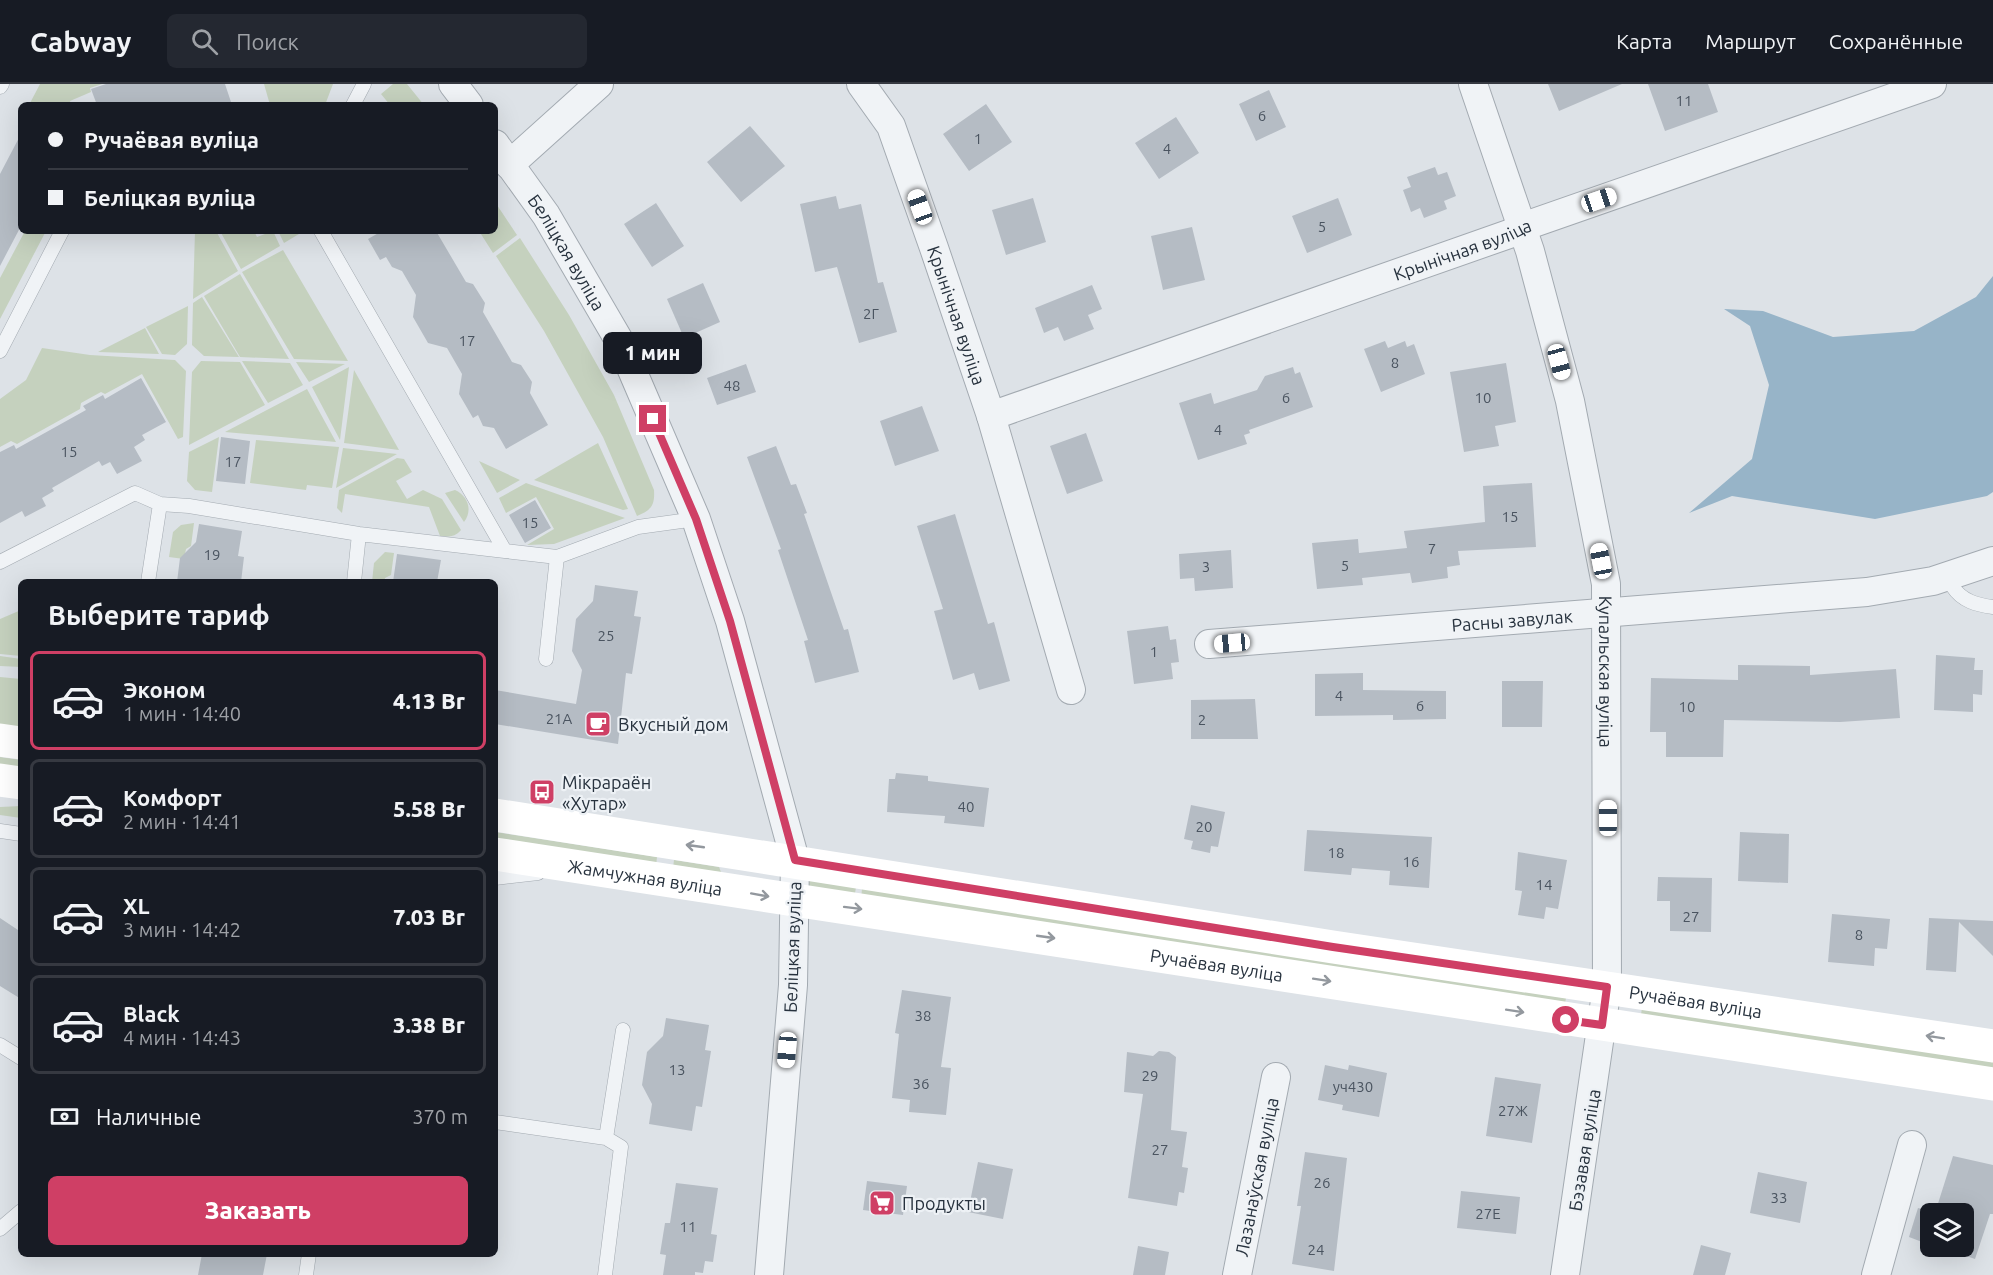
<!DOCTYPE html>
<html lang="ru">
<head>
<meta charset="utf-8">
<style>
	:root { --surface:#171b24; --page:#242831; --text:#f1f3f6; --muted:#9ea1a6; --line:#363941; --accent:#cf3f65 }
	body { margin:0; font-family:Ubuntu,sans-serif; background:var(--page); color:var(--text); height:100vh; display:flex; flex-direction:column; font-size:22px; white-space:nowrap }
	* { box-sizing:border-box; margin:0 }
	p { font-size:20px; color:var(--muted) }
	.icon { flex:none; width:33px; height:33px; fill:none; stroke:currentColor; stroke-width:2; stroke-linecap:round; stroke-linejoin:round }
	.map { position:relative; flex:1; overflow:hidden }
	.drawer { position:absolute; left:18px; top:495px; width:480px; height:678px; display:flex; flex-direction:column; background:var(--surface); border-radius:9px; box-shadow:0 6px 24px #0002 }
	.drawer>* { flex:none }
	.banner { position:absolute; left:18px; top:18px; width:480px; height:132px; border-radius:9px; box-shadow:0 6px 24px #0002; display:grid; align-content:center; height:132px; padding:0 30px; background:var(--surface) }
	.fabs { position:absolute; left:1920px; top:1119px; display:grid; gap:12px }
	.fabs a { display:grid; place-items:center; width:54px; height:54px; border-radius:9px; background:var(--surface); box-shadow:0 6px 24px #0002; font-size:30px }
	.end { position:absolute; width:27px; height:27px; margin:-14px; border:8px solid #cf3f65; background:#fff; box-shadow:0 0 0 3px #fff }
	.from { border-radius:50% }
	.bubble { position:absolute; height:42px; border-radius:9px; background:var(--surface); box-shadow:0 6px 24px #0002; font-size:20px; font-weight:800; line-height:42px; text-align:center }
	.car { position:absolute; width:18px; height:36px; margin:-18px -9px; border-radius:8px; box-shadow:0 0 4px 2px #0007; background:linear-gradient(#fff 24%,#345 0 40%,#fff 0 76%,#345 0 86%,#fff 0) }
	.banner b { display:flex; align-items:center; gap:21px; height:57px; font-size:22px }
	.banner b+b { border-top:2px solid var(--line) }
	.banner i { width:15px; height:15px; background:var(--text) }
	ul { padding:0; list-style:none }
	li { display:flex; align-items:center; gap:18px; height:99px; margin:0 12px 9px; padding:0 18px; border:3px solid var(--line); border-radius:9px }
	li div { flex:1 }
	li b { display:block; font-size:22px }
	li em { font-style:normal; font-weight:800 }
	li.current { border-color:var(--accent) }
	li>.icon { width:54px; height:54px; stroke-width:1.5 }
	h2 { padding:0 30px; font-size:27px; line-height:72px }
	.pay { display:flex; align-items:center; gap:15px; height:66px; padding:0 30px; font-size:22px }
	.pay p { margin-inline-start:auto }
	.cta { display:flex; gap:12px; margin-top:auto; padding:12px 30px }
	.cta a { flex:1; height:69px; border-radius:9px; background:var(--accent); color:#fff; font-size:24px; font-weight:800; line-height:69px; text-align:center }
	header { display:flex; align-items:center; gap:36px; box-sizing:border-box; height:84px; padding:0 30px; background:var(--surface); border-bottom:2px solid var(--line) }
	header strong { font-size:28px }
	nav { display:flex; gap:33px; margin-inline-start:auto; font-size:21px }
	.search { width:420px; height:54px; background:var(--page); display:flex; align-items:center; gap:15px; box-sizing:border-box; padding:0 21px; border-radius:9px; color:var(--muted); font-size:22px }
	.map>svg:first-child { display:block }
	.green { fill:#c5d1be }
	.water { fill:#97b4c8 }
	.building { fill:#b5bcc4 }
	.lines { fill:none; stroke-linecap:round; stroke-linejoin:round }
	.lane-casing { stroke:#a3aab1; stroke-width:15 }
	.street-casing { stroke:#a3aab1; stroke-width:30 }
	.lane { stroke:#f0f3f6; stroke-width:14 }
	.street { stroke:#f0f3f6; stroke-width:28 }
	.secondary { stroke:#fff; stroke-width:33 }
	.oneway { stroke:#93989e }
	.route { stroke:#cf3f65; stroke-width:8 }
	.labels { text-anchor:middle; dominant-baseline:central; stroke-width:4.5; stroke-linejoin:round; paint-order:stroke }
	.number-label { font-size:15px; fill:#4a5460 }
	.street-label { font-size:18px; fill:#27323e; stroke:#edf1f5 }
	.poi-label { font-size:18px; fill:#27323e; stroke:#edf1f5; text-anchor:start }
</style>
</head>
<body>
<header>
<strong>Cabway</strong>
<div class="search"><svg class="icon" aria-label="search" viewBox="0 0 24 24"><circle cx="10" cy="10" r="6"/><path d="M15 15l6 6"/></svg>Поиск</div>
<nav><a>Карта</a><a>Маршрут</a><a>Сохранённые</a></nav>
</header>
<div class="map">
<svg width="1993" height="1191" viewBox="0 0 1993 1191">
	<rect width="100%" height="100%" fill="#dde2e7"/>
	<path class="green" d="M40,0h62l-12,4 1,4 -21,9 1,4h-42z
		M264,0h69l-8,21h-55z
		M393,0h14l17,21h-34l-9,-11z
		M495,118l22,33 -24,18 -14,-22h16z
		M25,147h21l-46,88v-41z
		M195,147h21l22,40 -45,28z
		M220,147h34l3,6 16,-6 7,15 -39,23z
		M278,147h26l-20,12z
		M520,154l49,77 45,80 40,95c1,16 -3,20 -17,26l-34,-79 -59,-106 -48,-75z
		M283,166l65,111 -54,-2 -52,-87z
		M240,190l49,85 -49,-2 -36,-61z
		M202,213l37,60 -35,-1 -12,-11 1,-42z
		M188,222l-1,38 -12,11 -13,-1 -16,-27z
		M145,244l14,26 -61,-2z
		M42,264l48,7 85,5 11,11 -3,66 -5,2 -36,-65 -37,20 -4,-2 -20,11 -1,6 -63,35 -6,-3 -11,6v-48l26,-19z
		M201,277l39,1 25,43 -76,40 3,-73z
		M242,277l48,2 13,22 -35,18z
		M296,278l49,2 -36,18z
		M349,283l-9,73 -28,-53z
		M354,286l45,80 -55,-7z
		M307,305l29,53 -111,-10z
		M219,353l-7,55 -17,-2 -8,-9 2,-29z
		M256,356l83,7 -7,41 -25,-3 -1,5 -56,-7z
		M598,359l30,66 -5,1 -89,-30z
		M343,364l54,6 -61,34z
		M397,374l7,1 8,13 -16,9 11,18 16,-9 19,9 19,31c-6,7 -12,7 -21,6l-11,-29 -84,-13 -3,19 -5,-5 2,-18z
		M479,377l41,19 -23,13z
		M526,399l99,35 -71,26 -27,1 27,-16 -18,-32 -30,16 -7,-15z
		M455,406c13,6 18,20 9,32l-19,-29z
		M194,439l-3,23 -5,3 -2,10 -15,-2 4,-25 8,-7z
		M385,468l9,1 -3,22 -6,3 -1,4h-12l2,-19z
		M21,526v46l-21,-2v-35z
		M0,572l21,3v8l-21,-1z
		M0,593l21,2v42l-4,10 -17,-3z
		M0,673l21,3v11l-21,-3z
		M21,722v12l-21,-3v-8z
		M495,748l162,25 -1,9 -161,-24z
		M674,776l45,7 2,5 -48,-4z
		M810,796l46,7 -2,13 -46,-8 -3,-9z
		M862,804l704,110 -2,11 -703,-108z
		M1642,924l351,54v14l-353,-55z"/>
	<path class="water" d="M1993,192v216l-6,4 -112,23 -143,-23 -43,17 63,-54 17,-74 -19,-59 -26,-17 39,2 70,26 81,-6 62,-34z"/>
	<path class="building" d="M106,0h119l7,21h-135l-6,-16z
		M1548,0h74l-63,27z
		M1648,0h60l10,28 -53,19z
		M1269,6l17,37 -30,14 -17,-37z
		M986,20l26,38 -43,29 -26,-37z
		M1176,33l23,36 -40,26 -24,-36z
		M750,42l35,40 -44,36 -34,-40z
		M21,50v92l-21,40v-92z
		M1435,83l3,8 9,-3 9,24 -12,5 3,8 -23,9 -4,-10 -9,4 -8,-22 8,-3 -4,-10z
		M836,112l3,13 22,-5 17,79 5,-1 14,50 -38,11 -22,-76 -22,5 -15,-68z
		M1033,114l13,44 -40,13 -14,-45z
		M1338,114l14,37 -45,18 -15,-37z
		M656,119l28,43 -32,21 -28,-43z
		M1192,143l13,53 -42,10 -12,-54z
		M382,147h54l30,51 7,2 12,19 -2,9 29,50 9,3 11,17 -2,11 18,32 -42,24 -12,-21 -11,-2 -5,-11 -5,3 -14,-24 3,-20 -15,-26 -19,-5 -15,-26 3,-22 -14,-24 -10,-4 -6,-10 -6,3 -12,-21z
		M703,199l17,39 -36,16 -17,-39z
		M1092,201l10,24 -14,6 6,14 -30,12 -6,-14 -14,6 -9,-25z
		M1385,257l3,7 17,-7 2,6 7,-3 11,30 -44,18 -17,-43z
		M1506,279l10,59 -21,4 4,20 -35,6 -14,-80z
		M746,280l10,28 -39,13 -10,-27z
		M1293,283l2,7 5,-2 13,35 -64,23 1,3 -6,2 3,9 -49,16 -19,-57 32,-10 3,11 43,-14 8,-14z
		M141,294l25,44 -24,13 3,5 -11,7 8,14 -25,13 -7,-12 -8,4 -3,-5 -47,27 2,3 -12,7 4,8 -21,11 -3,-6 -22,12v-71l14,-7 2,4 70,-39 -3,-4 20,-11 2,4z
		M922,322l17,45 -44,15 -15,-45z
		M1086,349l17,48 -36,13 -17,-48z
		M221,353l29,4 -5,43 -29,-3z
		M776,362l15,39 5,-1 11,29 -3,1 40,116 4,-1 11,43 -44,11 -11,-42 4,-1 -30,-90 3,-1 -34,-92z
		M1532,399l4,64 -78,4 2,14 -13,2 1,11 -36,5 -2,-10 -48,5 1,7 -46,4 -5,-46 46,-4 1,14 48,-5 -3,-17 81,-9 -2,-36z
		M535,416l16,28 -26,15 -16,-28z
		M955,430l33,110 6,-2 16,59 -31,9 -5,-17 -21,7 -19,-69 9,-2 -26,-83z
		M199,440l43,7 -4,25 6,1 -3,25h-64l3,-24 16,-16z
		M1231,466l2,38 -38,3 -1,-13 -14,1 -1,-25z
		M397,470l44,6 -4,22h-44z
		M595,501l43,6 -4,25 7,1 -9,57 -6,-1 -8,71 -123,-20v-34l81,14 6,-34 -10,-19 4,-32 17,-18z
		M1168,542l2,14 6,-1 3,23 -8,1 2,16 -39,5 -7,-53z
		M1936,571l39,3 -1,12h9l-1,25 -9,-1v18l-39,-2z
		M1738,581l72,1v9l86,-6 4,49 -60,4 -116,-2 -1,37h-57v-25h-16l1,-54 87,2z
		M1363,589v17l83,1v28l-53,1v-5l-78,1v-42z
		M1502,597h41l-1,46h-40z
		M1255,615l3,40h-67v-39z
		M896,689l32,3v5l61,7 -5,39 -40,-4 1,-7 -58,-4 2,-33h6z
		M1191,721l34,7 -7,35 -7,-1 -1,7 -19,-4 2,-8 -9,-2z
		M1307,746l125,7 -3,51 -40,-3 1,-14 -38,-3 -1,7 -47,-4z
		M1740,748l49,2 -1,49 -50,-2z
		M1518,768l49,8 -9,49 -12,-2 -2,12 -26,-4 4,-24 -7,-1z
		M1658,793l54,1 -1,54 -41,-1v-30h-13z
		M1832,830l58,5 -3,30 -12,-1 -1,18 -46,-4z
		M0,834l21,14v67l-21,-13z
		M1929,834l64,3v35l-34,-34 -3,50 -30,-2z
		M902,906l49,7 -10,70 10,1 -5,47 -37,-3 1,-12 -18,-2 7,-64 -4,-1z
		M666,934l43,7 -4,25 6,1 -9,56 -6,-1 -4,25 -43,-7 3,-20 -10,-19 5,-33 16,-16z
		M1159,967l10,1 7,5 -5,73 16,2 -5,35 6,1 -4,25 -5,-1 -2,14 -49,-8 15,-104 -19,-2 3,-40 26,4z
		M1325,981l23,5 1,-5 38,8 -8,44 -37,-7 1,-5 -25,-5z
		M1495,993l46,7 -9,59 -46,-7z
		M1305,1068l42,6 -13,113 -42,-7 9,-58h-4z
		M1953,1072l40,9v49h-3l-15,45 -38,-13h27v-32h-34v31l-21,-8 9,-29 17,5z
		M978,1078l35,7 -10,50 -35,-7z
		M1758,1088l49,10 -7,41 -50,-10z
		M867,1097l40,5 -4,29 -40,-5z
		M676,1099l42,5 -7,46 6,1 -4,27 -8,-1 -2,12 -8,-1v3h-32l3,-20 -6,-1 5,-31h5z
		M1461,1107l59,6 -4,37 -59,-6z
		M1701,1161l30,8 -6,22h-32z
		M1138,1162l31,6 -4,23h-32z
		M202,1170h65l-4,21h-65z"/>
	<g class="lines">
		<g class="lane-casing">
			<path id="lane" d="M0,3l2,-3
				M353,21l11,-21
				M0,267l62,-120
				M505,467l52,6 81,-30 58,-8
				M0,478l135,-69 25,11
				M148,498l12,-78 29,2 170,28 146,17 -184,-320
				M354,498l5,-48
				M1953,503c9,14 24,18 40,20
				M546,575l11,-102
				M0,747l21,3
				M495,794l43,-5
				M0,961l21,13
				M495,1038l111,16 15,9 -16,128
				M606,1054l17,-108
				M0,1145l21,-18
				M306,1191l3,-21"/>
		</g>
		<g class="street-casing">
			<g id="street">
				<path d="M453,0l16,21"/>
				<path id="s1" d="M861,0l30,42 43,122 57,168 80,274"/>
				<path id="s2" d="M1473,0l57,167 40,150 36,183 1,403 -42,288"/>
				<path id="s3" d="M495,60l51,71 74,127 76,177 34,102 65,239 -2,125 -24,290"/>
				<path d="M509,81l90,-81"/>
				<path id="s4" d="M991,332l518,-182 13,-7 410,-143"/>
				<path id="s5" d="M1209,560l658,-52 66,-11 60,-20"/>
				<path id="s6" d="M1237,1191l39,-198"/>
				<path d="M1876,1191l36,-130"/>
			</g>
		</g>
		<use href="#lane" class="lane"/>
		<use href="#street" class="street"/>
		<g class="secondary">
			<path d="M0,656l21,3"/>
			<path d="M0,696l21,3"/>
			<path id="s7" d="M495,731l838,132 660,99"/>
			<path id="s8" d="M495,770l1498,230"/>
		</g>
	</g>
	<defs><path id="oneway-shaft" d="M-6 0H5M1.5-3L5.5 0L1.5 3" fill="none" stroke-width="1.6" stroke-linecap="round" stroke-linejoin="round" transform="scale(1.5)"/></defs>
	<g class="oneway">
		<use href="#oneway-shaft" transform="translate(695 762) rotate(-172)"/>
		<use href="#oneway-shaft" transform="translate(760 811) rotate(10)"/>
		<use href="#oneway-shaft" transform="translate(853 824) rotate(7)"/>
		<use href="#oneway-shaft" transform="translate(1046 853) rotate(8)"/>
		<use href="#oneway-shaft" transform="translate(1322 896) rotate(9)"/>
		<use href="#oneway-shaft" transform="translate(1515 927) rotate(9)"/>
		<use href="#oneway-shaft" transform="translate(1935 953) rotate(-171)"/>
	</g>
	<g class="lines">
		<path class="route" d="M653,335l43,100 34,102 65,239 538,87 274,40 -5,38 -36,-5"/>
	</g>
	<defs>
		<g id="cafe-square" transform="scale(1.35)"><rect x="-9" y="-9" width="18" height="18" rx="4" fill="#cf3f65" stroke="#edf1f5"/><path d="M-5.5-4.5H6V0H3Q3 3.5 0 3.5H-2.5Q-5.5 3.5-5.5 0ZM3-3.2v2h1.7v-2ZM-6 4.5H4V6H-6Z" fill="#fff"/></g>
		<g id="bus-square" transform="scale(1.35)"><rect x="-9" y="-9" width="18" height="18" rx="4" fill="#cf3f65" stroke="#edf1f5"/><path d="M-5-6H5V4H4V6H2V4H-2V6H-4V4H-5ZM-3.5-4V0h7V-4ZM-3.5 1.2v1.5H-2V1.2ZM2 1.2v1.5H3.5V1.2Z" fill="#fff"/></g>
		<g id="supermarket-square" transform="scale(1.35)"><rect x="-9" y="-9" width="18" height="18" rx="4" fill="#cf3f65" stroke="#edf1f5"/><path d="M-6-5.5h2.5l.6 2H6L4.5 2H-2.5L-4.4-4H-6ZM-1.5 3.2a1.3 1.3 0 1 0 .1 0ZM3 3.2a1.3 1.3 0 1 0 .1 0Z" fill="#fff"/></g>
	</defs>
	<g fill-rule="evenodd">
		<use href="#cafe-square" x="598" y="640"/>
		<use href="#bus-square" x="542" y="708"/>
		<use href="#supermarket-square" x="882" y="1119"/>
	</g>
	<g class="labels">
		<g class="number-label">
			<text x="1684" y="16">11</text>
			<text x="1262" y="31">6</text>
			<text x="978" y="54">1</text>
			<text x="1167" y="64">4</text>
			<text x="1322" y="142">5</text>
			<text x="871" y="229">2Г</text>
			<text x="467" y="256">17</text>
			<text x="1395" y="278">8</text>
			<text x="732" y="301">48</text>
			<text x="1286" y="313">6</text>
			<text x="1483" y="313">10</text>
			<text x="1218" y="345">4</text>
			<text x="69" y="367">15</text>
			<text x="233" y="377">17</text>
			<text x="1510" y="432">15</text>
			<text x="530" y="438">15</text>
			<text x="1432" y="464">7</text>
			<text x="212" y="470">19</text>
			<text x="1345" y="481">5</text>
			<text x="1206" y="482">3</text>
			<text x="606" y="551">25</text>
			<text x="1154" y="567">1</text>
			<text x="1339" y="611">4</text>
			<text x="1420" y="621">6</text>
			<text x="1687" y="622">10</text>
			<text x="559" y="634">21А</text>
			<text x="1202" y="635">2</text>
			<text x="966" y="722">40</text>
			<text x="1204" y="742">20</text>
			<text x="1336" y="768">18</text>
			<text x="1411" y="777">16</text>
			<text x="1544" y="800">14</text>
			<text x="1691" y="832">27</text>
			<text x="1859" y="850">8</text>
			<text x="923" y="931">38</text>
			<text x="677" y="985">13</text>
			<text x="1150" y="991">29</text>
			<text x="921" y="999">36</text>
			<text x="1353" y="1002">уч430</text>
			<text x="1513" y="1026">27Ж</text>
			<text x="1160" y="1065">27</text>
			<text x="1322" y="1098">26</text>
			<text x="1779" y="1113">33</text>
			<text x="1488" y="1129">27Е</text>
			<text x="688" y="1142">11</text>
			<text x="1316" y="1165">24</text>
		</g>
		<g class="street-label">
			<text stroke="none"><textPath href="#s4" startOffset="500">Крынічная вуліца</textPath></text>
			<text stroke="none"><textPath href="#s3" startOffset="130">Беліцкая вуліца</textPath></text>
			<text stroke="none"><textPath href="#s1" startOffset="252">Крынічная вуліца</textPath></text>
			<text stroke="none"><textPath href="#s5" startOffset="304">Расны завулак</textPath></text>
			<text stroke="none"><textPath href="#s2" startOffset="606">Купальская вуліца</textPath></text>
			<text stroke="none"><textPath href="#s8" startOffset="152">Жамчужная вуліца</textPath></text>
			<text transform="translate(792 863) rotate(-88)">Беліцкая вуліца</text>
			<text stroke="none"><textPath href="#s8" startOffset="730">Ручаёвая вуліца</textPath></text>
			<text stroke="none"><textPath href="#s7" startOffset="1215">Ручаёвая вуліца</textPath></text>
			<text transform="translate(1584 1066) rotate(-81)">Бэзавая вуліца</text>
			<text stroke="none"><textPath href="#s6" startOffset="100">Лазанаўская вуліца</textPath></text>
		</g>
		<g class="poi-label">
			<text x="618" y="640">Вкусный дом</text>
			<text x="562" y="698">Мікрараён<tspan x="562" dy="21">«Хутар»</tspan></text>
			<text x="902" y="1119">Продукты</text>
		</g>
	</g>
</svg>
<div class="fabs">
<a><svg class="icon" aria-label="layers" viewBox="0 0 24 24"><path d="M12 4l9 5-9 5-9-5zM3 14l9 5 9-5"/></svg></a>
</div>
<i class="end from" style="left:1566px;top:936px"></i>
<i class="end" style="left:653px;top:335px"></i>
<div class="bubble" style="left:603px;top:248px;width:99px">1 мин</div>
<i class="car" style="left:1599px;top:116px;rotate:71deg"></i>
<i class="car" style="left:920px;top:123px;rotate:340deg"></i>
<i class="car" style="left:1559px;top:278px;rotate:165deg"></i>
<i class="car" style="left:1601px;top:477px;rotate:349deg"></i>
<i class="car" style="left:1232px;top:559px;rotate:265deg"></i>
<i class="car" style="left:1608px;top:734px;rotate:0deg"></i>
<i class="car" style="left:787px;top:966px;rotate:185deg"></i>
<div class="banner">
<b><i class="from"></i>Ручаёвая вуліца</b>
<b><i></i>Беліцкая вуліца</b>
</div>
<section class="drawer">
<h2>Выберите тариф</h2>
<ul>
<li class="current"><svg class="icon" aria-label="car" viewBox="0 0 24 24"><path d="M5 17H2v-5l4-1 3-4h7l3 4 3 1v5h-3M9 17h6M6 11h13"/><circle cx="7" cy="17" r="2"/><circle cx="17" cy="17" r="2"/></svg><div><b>Эконом</b><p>1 мин · 14:40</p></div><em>4.13 Br</em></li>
<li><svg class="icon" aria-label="car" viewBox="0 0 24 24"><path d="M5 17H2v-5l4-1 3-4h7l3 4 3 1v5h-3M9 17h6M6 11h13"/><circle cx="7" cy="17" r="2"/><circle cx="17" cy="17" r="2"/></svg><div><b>Комфорт</b><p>2 мин · 14:41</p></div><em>5.58 Br</em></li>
<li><svg class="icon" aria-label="car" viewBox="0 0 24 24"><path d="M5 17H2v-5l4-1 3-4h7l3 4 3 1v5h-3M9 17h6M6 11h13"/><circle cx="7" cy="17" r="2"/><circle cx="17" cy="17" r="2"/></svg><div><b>XL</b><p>3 мин · 14:42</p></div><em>7.03 Br</em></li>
<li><svg class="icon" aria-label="car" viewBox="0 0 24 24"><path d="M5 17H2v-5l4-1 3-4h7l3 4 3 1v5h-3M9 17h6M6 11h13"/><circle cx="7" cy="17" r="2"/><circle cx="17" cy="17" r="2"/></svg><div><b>Black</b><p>4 мин · 14:43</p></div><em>3.38 Br</em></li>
</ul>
<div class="pay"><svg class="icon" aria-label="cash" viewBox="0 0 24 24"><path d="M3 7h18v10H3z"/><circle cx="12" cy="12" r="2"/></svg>Наличные<p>370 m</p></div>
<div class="cta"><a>Заказать</a></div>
</section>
</div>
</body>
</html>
